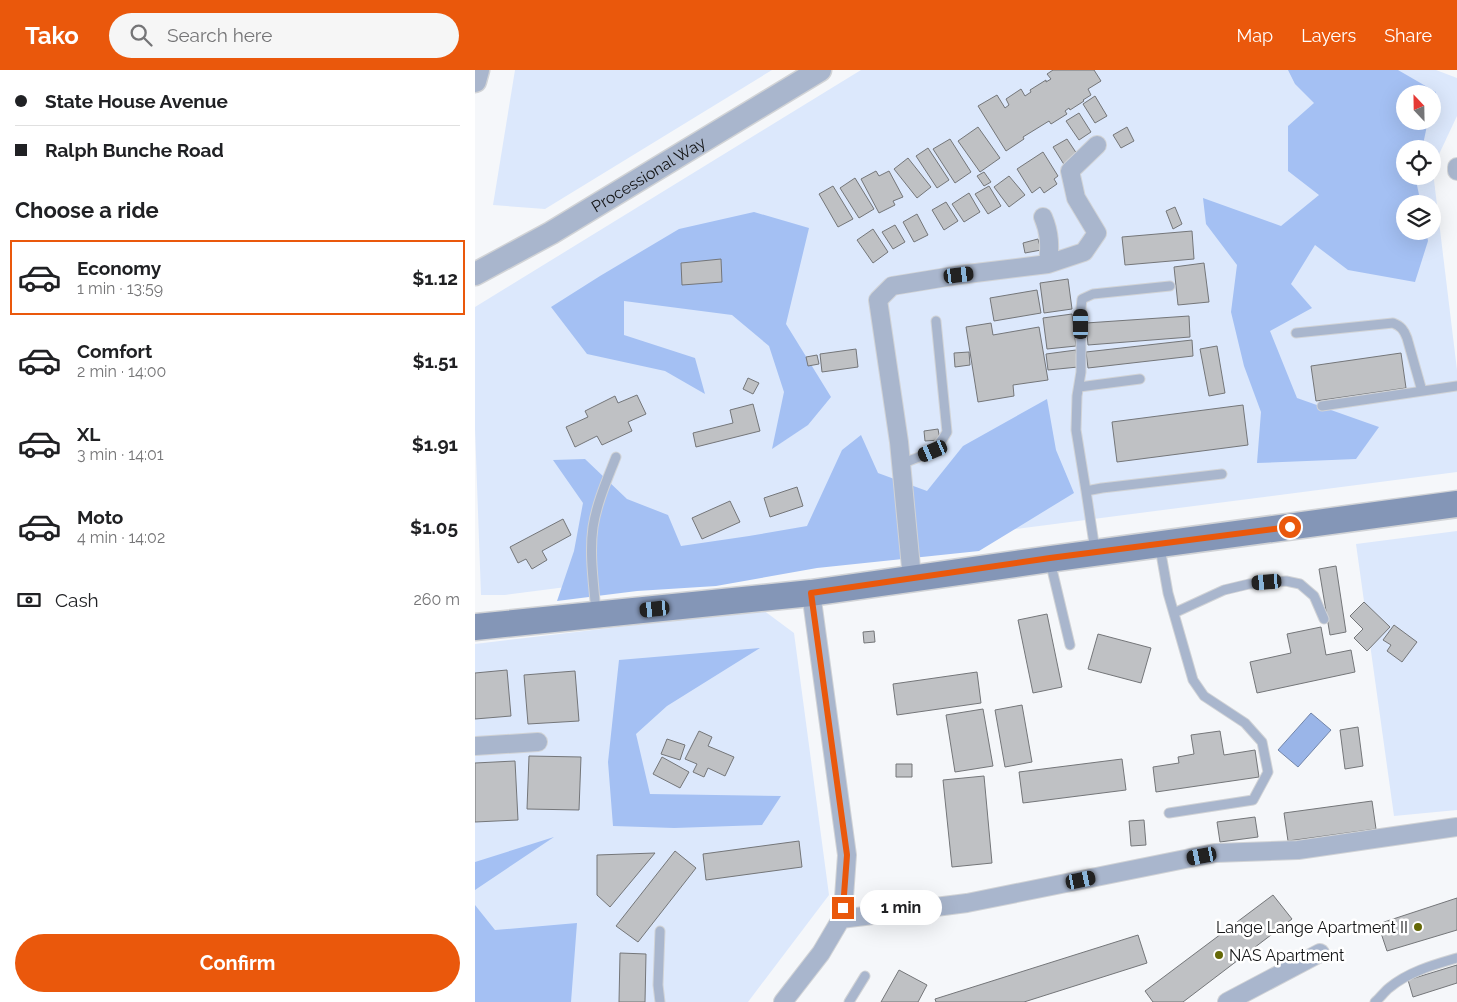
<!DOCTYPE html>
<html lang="en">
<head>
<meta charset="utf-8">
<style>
	:root { --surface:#fff; --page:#f6f6f6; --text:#202124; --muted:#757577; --line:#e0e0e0; --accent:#ea580c }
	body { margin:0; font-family:Raleway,sans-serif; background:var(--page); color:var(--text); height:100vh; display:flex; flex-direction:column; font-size:19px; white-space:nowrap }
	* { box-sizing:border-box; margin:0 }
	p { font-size:16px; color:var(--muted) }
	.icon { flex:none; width:28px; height:28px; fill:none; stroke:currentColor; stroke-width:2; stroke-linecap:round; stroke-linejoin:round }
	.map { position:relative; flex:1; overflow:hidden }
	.drawer { display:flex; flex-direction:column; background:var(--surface); width:475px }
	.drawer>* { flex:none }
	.top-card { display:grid; align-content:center; height:110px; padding:0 15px; background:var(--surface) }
	.needle { width:32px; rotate:338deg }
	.controls { position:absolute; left:921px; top:15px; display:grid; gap:10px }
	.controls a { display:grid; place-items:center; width:45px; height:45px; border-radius:50%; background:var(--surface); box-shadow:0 5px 20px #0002; font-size:25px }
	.end { position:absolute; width:22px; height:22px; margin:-11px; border:6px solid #ea580c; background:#fff; box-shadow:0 0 0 2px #fff }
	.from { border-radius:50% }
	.bubble { position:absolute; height:35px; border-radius:18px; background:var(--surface); box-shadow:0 5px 20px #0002; font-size:16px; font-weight:700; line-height:35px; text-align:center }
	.car { position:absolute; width:15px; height:30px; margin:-15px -8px; border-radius:6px; box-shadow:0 0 4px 1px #0007; background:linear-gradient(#222 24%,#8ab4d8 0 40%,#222 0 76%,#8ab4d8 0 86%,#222 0) }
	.top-card b { display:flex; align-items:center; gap:18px; height:48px; font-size:19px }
	.top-card b+b { border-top:1px solid var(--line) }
	.top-card i { width:12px; height:12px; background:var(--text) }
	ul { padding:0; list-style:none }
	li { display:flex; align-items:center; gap:15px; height:75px; margin:0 10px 8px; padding:0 5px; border:2px solid transparent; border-radius:0px }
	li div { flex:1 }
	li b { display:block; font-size:19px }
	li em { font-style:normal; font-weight:700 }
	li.current { border-color:var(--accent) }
	li>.icon { width:45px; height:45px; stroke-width:1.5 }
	h2 { padding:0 15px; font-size:22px; line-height:60px }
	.pay { display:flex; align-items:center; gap:12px; height:55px; padding:0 15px; font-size:19px }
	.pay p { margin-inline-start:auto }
	.primary-button { display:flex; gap:10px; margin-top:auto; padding:10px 15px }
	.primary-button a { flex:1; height:58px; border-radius:30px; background:var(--accent); color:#fff; font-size:20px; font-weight:700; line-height:58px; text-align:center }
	header { display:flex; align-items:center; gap:30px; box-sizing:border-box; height:70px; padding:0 25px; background:var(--accent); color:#fff }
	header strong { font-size:24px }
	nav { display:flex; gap:28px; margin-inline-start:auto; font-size:18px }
	.search { width:350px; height:45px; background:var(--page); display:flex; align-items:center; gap:12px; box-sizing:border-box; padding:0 18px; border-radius:28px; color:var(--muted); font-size:19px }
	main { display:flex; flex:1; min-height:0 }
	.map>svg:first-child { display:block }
	.green { fill:#dce8fc; fill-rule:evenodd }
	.forest { fill:#a4c0f3 }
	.water { fill:#9ab5e8; stroke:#7285a9 }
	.building { fill:#bfc1c4; stroke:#747679 }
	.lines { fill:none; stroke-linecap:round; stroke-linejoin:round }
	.service-casing { stroke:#d1d3d6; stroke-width:11 }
	.minor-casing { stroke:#d1d3d6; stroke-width:20 }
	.tertiary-casing { stroke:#d1d3d6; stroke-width:25 }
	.secondary-casing { stroke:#d1d3d6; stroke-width:29 }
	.service { stroke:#a9b6cd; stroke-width:9 }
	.minor { stroke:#a9b6cd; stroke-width:18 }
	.tertiary { stroke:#a9b6cd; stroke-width:22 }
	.secondary { stroke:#8496b7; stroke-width:26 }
	.route { stroke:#ea580c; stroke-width:6 }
	.poi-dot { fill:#646807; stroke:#fff; stroke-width:2 }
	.labels { text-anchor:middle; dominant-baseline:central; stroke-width:5; stroke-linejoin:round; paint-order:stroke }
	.street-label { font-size:16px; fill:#141516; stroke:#fff }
	.poi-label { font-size:16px; fill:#141516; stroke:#fff; text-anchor:end }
</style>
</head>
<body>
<header>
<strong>Tako</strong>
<div class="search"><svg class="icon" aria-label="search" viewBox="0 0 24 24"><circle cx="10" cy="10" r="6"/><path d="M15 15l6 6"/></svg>Search here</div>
<nav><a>Map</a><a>Layers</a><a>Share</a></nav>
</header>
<main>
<section class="drawer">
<div class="top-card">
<b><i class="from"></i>State House Avenue</b>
<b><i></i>Ralph Bunche Road</b>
</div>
<h2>Choose a ride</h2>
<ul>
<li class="current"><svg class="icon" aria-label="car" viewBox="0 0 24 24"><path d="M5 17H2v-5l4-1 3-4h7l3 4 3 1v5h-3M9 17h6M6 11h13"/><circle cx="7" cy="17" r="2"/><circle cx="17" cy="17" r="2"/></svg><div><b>Economy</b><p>1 min · 13:59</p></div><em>$1.12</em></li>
<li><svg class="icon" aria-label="car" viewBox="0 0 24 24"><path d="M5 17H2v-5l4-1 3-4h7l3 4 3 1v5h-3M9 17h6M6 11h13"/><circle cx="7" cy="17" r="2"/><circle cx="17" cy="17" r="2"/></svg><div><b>Comfort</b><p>2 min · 14:00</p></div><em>$1.51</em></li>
<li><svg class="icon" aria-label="car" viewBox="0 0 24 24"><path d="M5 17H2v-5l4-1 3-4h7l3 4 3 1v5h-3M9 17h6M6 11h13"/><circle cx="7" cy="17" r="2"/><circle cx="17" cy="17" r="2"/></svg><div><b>XL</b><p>3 min · 14:01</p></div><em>$1.91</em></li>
<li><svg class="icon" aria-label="car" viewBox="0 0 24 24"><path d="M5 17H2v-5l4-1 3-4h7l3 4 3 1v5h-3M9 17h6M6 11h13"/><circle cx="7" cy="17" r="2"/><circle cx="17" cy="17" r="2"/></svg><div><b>Moto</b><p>4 min · 14:02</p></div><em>$1.05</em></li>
</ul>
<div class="pay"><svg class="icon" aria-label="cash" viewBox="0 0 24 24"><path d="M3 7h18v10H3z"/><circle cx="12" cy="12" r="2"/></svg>Cash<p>260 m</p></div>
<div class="primary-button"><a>Confirm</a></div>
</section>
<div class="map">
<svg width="982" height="932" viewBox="0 0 982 932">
	<rect width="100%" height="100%" fill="#f5f7fa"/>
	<path class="green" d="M40,0h257l-227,139 -52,-4z
		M386,0h575l21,8v38l-24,51v-18h-28v27h28v-4l24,198v102l-952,123h-24l-6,-166v-122zM930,24h28v27h-28zM930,134h28v27h-28z
		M982,461v279l-63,6 -38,-272z
		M288,540l31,23 35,262 -81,107h-273v-358z"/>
	<path class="forest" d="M813,0h110l38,22 -3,13v-11h-28v27h23l-6,28h-17v27h10l6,28h-16v27h21l2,10 -13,41 -67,-12 -33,-25 -24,39 21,24 -42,23 27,67 82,29 -23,32 -99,4 4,-51 -17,-46 -13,-54 6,-47 -31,-41 -3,-26 78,28 38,-31 -31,-24v-45l26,-23 -19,-19z
		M279,142l55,16 -23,96 45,73 -23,28 -36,24 12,-57 -15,-46 -37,-31 -108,-14v34l71,23 10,36 -40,-23 -78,-17 -36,-47 49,-31 79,-47z
		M572,329l9,51 18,43 -95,58 -162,17 -101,18 -79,5 -80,10 17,-50 9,-48 -30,-43 32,-1 42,40 41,16 13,31 68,-10 58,-10 35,-76 19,-15 17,38 49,18 36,-45z
		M285,578l-93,58 -31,28 14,60 131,2 -19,29 -88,3 -61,-2 -5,-64 11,-102z
		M79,767l-79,53v-28z
		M0,835l20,25 82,-7 -6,79h-96z"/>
	<path class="water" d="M836,643l20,17 -33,37 -20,-17z"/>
	<path class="building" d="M578,0h41l7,11 -13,8 3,6 -8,5 1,1 -14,9 -1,-2 -4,3 2,3 -16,10 -2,-3 -26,16 1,2 -18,12 -28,-45 19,-11 8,13 4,-3 -3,-6 15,-10 4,7 6,-4 -1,-2 16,-10v2l5,-3 -4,-5z
		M620,26l12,20 -12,7 -12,-19z
		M604,43l12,19 -12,8 -13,-19z
		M503,57l22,31 -20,14 -22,-31z
		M652,57l7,14 -13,7 -8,-13z
		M475,69l21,33 -16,11 -22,-34z
		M592,69l12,18 -14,9 -12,-19z
		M453,78l21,32 -12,8 -21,-32z
		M568,82l15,24 -4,3 3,5 -13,9 -4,-6 -8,6 -15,-24z
		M433,88l23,29 -14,11 -23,-29z
		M401,101l3,5 10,-5 14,26 -10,4 2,4 -16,8 -18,-34z
		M509,102l7,10 -7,4 -7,-10z
		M534,106l16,19 -16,12 -15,-20z
		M380,108l19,31 -15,9 -19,-30z
		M358,116l20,33 -15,8 -19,-33z
		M514,116l12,20 -13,8 -13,-20z
		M494,123l11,19 -16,10 -12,-18z
		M471,132l12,19 -14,9 -12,-20z
		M700,137l7,17 -9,5 -7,-18z
		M442,144l11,21 -14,7 -11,-20z
		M420,155l10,17 -12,7 -11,-17z
		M398,159l15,23 -15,11 -16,-23z
		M717,161l2,28 -69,6 -3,-28z
		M563,169l3,11 -16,3 -2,-10z
		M246,189l1,23 -40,3 -1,-22z
		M729,193l5,39 -31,3 -4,-38z
		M593,209l4,30 -28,4 -4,-30z
		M562,220l4,23 -47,8 -4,-23z
		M597,244l4,32 -29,3 -4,-31z
		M714,246l1,21 -102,8 -2,-22z
		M516,253l2,12 46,-8 9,53 -35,5 1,11 -36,6 -12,-75z
		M717,270l1,16 -105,12 -2,-16z
		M742,276l8,47 -16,3 -9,-47z
		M381,279l2,18 -36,5 -2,-18z
		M601,280l2,17 -30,3 -2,-16z
		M494,282l1,13 -15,2 -1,-14z
		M926,283l5,35 -90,13 -5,-35z
		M342,285l2,9 -11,2 -2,-9z
		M273,308l11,5 -6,11 -10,-5z
		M162,325l9,19 -18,8 4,9 -30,14 -5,-9 -22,11 -9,-20 22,-10 -3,-6 30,-15 3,7z
		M278,334l7,27 -64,16 -3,-14 40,-10 -3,-13z
		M768,335l5,40 -131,17 -5,-40z
		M463,359l2,11 -15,1 -1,-10z
		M322,417l6,19 -33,11 -6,-19z
		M255,431l10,21 -38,17 -10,-21z
		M88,449l8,16 -29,16 5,9 -15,9 -6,-10 -8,4 -8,-16z
		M861,496l10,66 -16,3 -11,-66z
		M889,532l26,25 -23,24 -13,-13 9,-9 -13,-13z
		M572,544l15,73 -29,6 -15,-73z
		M919,555l23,17 -15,20 -15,-11 4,-6 -8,-5z
		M846,557l5,28 25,-5 4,22 -98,21 -7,-31 41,-9 -4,-19z
		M399,561l1,11 -11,1 -1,-11z
		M623,564l53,14 -10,35 -53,-14z
		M32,600l4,46 -36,3v-46z
		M100,601l4,50 -51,3 -4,-49z
		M502,602l4,31 -84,12 -4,-31z
		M547,635l10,57 -27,5 -10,-57z
		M508,639l10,57 -38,6 -9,-57z
		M883,657l5,39 -18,3 -5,-39z
		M224,661l13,6 -4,9 26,11 -9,19 -17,-8 -4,9 -11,-5 4,-8 -12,-5z
		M745,661l4,24 31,-5 4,27 -103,15 -3,-25 26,-4 -1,-6 16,-3 -3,-19z
		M192,669l18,6 -5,15 -19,-6z
		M54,686l52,1 -2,53 -52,-1z
		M187,687l27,15 -9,16 -27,-14z
		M647,689l4,31 -103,13 -4,-31z
		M40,691l3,59 -43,2v-59z
		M421,694h16v13h-16z
		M509,706l8,87 -40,4 -9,-87z
		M897,731l4,28 -88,12 -4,-28z
		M780,747l3,20 -38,5 -3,-20z
		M669,750l2,25 -15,1 -2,-25z
		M324,771l3,26 -96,13 -3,-26z
		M200,781l21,17 -58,74 -22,-16z
		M180,783l-45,54 -13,-12v-40z
		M798,825l19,24 -109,83h-30l-8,-11z
		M982,828v32l-70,21 -9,-27z
		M663,865l9,28 -123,39h-88l-1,-3z
		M145,883l26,1 -1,48h-26z
		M982,895v18l-44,14 -5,-17z
		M424,900l28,15 -9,17h-37z"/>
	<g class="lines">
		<g class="service-casing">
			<path id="service" d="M821,263l97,-10c8,3 11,7 14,15l15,53
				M604,317l61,-8
				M847,336l135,-20
				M426,394c22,-9 34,-10 46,-32l-11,-111
				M611,421l-10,-61 1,-34 4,-24v-64l1,-9 11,-5 77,-8
				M685,478l8,45 25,87 11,16 41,27 17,19 6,30 -15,28 -84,13
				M620,480l-9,-59 16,-3 120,-14
				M575,491l20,84
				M121,543c-2,-28 -7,-58 -3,-86 4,-25 14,-47 23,-70
				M699,543l50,-23 25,-6 37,-3 14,3 14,12 10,23
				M185,861l-2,54 2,17
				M374,932l16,-26
				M900,932c5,-4 9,-10 14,-14 19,-16 44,-23 68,-30"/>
		</g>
		<g class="minor-casing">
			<path id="minor" d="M982,97v4
				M568,147c7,16 7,30 5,47
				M437,508l-13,-136 -21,-142 14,-14 67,-11 89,-11 36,-12 13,-19 -21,-35 -6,-27 27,-26
				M0,676l63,-4
				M366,849l126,-16 248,-50 83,-3 159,-23
				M308,932l38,-49 20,-34 3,-22 3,-42 -36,-262
				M752,932l93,-49"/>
		</g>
		<g class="tertiary-casing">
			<g id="tertiary">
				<path d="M0,11l3,-11"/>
				<path id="s1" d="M0,204l76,-41 269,-163"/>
			</g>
		</g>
		<g class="secondary-casing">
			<path id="secondary" d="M0,557l336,-34 239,-34 407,-55"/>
		</g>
		<use href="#service" class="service"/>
		<use href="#minor" class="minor"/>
		<use href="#tertiary" class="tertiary"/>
		<use href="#secondary" class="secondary"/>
	</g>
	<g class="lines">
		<path class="route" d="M368,838l4,-53 -36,-262 239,-35 240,-31"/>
	</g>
	<g class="poi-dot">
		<circle cx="943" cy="857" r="5"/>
		<circle cx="744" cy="885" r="5"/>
	</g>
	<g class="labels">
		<g class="street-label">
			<text stroke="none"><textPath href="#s1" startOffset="200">Processional Way</textPath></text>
		</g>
		<g class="poi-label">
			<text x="933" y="857">Lange Lange Apartment II</text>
			<text x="754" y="885" text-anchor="start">NAS Apartment</text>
		</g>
	</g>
</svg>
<div class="controls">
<a><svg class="needle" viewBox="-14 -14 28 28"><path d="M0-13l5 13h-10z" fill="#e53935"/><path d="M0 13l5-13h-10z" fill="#757577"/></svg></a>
<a><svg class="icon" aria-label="locate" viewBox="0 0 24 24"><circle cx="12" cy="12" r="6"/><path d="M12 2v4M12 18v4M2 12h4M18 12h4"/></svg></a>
<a><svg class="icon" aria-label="layers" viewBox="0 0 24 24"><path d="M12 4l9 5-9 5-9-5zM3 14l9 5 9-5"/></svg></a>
</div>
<i class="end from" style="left:815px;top:457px"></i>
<i class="end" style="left:368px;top:838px"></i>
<div class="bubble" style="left:385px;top:820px;width:82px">1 min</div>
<i class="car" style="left:484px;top:205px;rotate:83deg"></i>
<i class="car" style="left:606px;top:254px;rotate:0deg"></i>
<i class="car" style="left:458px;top:381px;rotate:247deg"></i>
<i class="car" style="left:792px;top:512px;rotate:265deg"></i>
<i class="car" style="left:180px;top:539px;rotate:264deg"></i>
<i class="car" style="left:727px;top:786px;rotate:259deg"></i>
<i class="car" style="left:606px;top:810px;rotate:78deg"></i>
</div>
</main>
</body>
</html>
